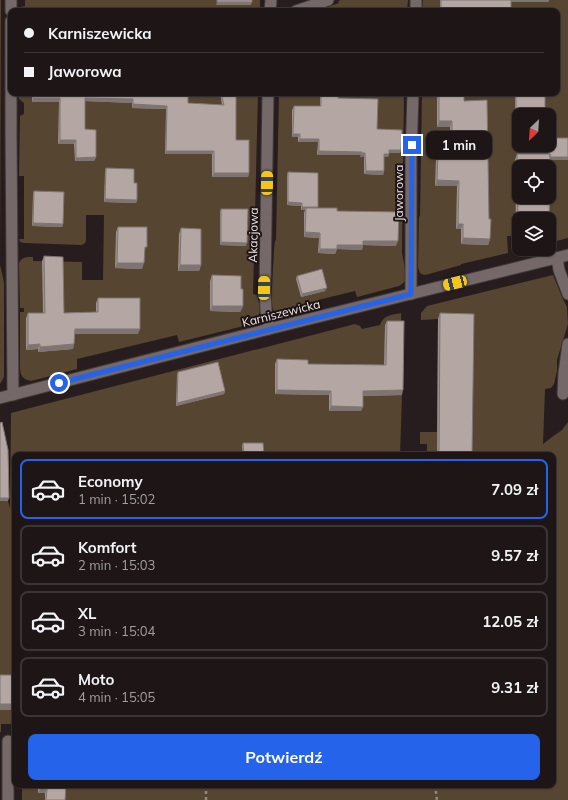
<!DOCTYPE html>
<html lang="pl">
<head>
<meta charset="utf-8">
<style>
	:root { --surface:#1e1616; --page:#261f1f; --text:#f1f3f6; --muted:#a19fa1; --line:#3c3535; --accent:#2563eb }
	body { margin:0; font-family:Mulish,sans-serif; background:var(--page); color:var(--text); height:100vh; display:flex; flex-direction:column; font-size:15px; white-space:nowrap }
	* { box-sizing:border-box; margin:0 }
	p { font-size:13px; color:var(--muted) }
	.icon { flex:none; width:22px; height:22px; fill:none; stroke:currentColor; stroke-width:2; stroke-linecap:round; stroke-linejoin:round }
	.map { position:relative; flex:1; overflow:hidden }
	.side { position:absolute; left:12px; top:452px; width:544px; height:336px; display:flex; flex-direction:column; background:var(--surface); border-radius:8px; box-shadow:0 1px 3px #0004,0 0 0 1px var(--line) }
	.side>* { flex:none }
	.guide { position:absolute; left:8px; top:8px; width:552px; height:88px; border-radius:8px; box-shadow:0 1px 3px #0004,0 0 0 1px var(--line); display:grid; align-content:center; height:88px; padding:0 16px; background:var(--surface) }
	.needle { width:26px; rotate:205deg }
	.buttons { position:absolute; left:512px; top:108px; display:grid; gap:8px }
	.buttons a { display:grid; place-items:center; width:44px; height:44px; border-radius:8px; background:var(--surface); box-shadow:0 1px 3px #0004,0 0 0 1px var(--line); font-size:20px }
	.end { position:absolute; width:18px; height:18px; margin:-9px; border:5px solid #2563eb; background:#fff; box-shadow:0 0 0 2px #fff }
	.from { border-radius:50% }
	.bubble { position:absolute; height:28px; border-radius:8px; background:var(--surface); box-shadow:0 1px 3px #0004,0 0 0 1px var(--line); font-size:13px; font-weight:700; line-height:28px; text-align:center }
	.car { position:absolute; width:12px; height:24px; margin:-12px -6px; border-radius:5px; box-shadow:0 0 3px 1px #0007; background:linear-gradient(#f5c518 24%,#345 0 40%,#f5c518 0 76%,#345 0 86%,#f5c518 0) }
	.guide b { display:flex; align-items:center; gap:14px; height:38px; font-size:15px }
	.guide b+b { border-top:1px solid var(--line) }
	.guide i { width:10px; height:10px; background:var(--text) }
	ul { padding:7px 0 0; list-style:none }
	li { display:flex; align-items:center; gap:12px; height:60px; margin:0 8px 6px; padding:0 8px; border:2px solid var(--line); border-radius:8px }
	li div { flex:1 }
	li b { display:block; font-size:15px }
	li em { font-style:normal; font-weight:700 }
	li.on { border-color:var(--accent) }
	li>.icon { width:36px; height:36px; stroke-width:1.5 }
	.primary-button { display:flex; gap:8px; margin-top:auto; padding:8px 16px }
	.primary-button a { flex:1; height:46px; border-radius:8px; background:var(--accent); color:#fff; font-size:16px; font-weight:700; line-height:46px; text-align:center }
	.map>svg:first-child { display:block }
	.green { fill:#564531; fill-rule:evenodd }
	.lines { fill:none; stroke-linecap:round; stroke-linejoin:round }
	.minor-casing { stroke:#413939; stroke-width:13 }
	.tertiary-casing { stroke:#413939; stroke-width:13 }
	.path { stroke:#908787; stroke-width:2.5; stroke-dasharray:3 3; stroke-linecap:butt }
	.minor { stroke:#746869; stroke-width:11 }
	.tertiary { stroke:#746869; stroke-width:11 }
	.wall { fill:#9b908c }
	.shaded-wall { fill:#7e7572 }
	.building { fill:#b4a7a3; stroke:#7e7572; fill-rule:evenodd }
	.route { stroke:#2563eb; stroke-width:5 }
	.labels { text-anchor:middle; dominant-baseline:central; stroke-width:4; stroke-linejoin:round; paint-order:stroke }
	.street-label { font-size:12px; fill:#efe8e8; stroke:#1e1415 }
</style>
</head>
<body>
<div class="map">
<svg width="568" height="800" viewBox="0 0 568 800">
	<rect width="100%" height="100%" fill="#281d1e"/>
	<path class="green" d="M0,0h1l-1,265 4,17v95l-4,7z
		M25,0h235v11h-79l-21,-1 -1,1h-31l-1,-2h-15v2h-91l-1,-4 5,-1z
		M341,0h67l-1,11h-91l23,-8 -1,-2z
		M423,0h145v238l-19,5v-24h-30v17h-12l1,17 -47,11v1l-32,9 -5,1 -4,-2 -2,-6 1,-50 1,-1 2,-123h135v-82h-135zM519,115h30v30h-30zM519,167h30v30h-30z
		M19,93h239l-5,201 4,1c3,11 6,21 -5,29l-73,18 -2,-7 -100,24v10l-46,12c-8,-2 -10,-4 -11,-12v-57h4v-4h-4l-1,-45c3,-6 7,-6 14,-6v4l49,1v18h21l1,-65h-18v25l-1,3 -3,2 -58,-2 -4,-1 -1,-3h5v-63h-5l1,-60 4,-2v-11l-5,-4z
		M279,93h125l-2,160 4,22v5l-4,4 -3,2 -42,11 -2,-6 -37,9 1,6 -35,9c-4,0 -9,-2 -11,-6 -3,-6 1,-50 1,-60l1,-8 1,-1z
		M553,275l9,22 5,10 1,17 -11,36v11l-3,13 -3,4 -6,1 -2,55 9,-7 10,-7 6,-8v378h-546v-15h531v-330h-126v-11h-7v-12h17v-3l1,-110 -17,1v-7l6,-7z
		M401,313l1,82 -2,60h-385v269h-14v8h-1v-268l8,37 2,7 1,-95 344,-89 5,2 2,3 18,-4c3,-10 12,-10 21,-12z"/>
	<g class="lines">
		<g class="minor-casing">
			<path id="minor" d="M11,11v-11
				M270,11l1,-11
				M296,11l32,-11
				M416,11v-11
				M11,21v111l2,263
				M268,93l-3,196 1,22 3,18
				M557,258l2,12 9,24
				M411,294v-136l2,-65
				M563,394l1,-21 4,-29
				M8,800v-59"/>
		</g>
		<g class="tertiary-casing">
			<path id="tertiary" d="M0,398l269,-69 299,-74"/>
		</g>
		<path class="path" d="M435,785l2,15
			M206,800v-15"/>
		<use href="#minor" class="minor"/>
		<use href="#tertiary" class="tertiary"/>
	</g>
	<path class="wall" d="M440,0h109v2h-38v9h-71z
		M32,93h136v2l20,8 34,2 -2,-12h16v47l13,33 -1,4h-36v-23h-47l1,-45 -34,-1v-5l-47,-2v28l11,28 -2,4h-19l-1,-17h-16l1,-42h-27z
		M320,93h18v5l39,31 24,21 -1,3h-11l-1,4h-4v14l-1,4 -19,-1v-18l-4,1 1,-2h-44l1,-13h-20v-5h-6v-27l2,-4h26z
		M438,93h26v8l25,118 1,20 -2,6 -27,-1v-15h-5l1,-43h-22l1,-28 2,-6h12v-25h-13v-32z
		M520,93h25l-30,25v-20l1,-3h4z
		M568,138v22h-18l-1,69v-10h-30v10h-3l-1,-69 2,-6h31v-9z
		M106,168l28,15 3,17 -1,3 -32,-1 1,-31z
		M288,172l29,36 20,3 59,35 -33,-1 -1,5 -25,-1 -2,5 -17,-1 1,-15 -15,-1v-24l1,-3h-4v-4l-14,-1v-30z
		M34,191l29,33 -1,3 -30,-1 1,-32z
		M221,209l25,37 -26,-1v-33z
		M118,227l27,26 -3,16 -27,-1 1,-36z
		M181,228l20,37 -2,6h-21l1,-37z
		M44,256l20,57 32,-1v-9l2,-5 40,36h-63l-2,15 -35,3v-3l-12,1v-32l2,-5h15l-1,-52z
		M212,275l29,14 2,17 -3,6 -30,-1v-30z
		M297,276l28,15 -24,6 -5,-18z
		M440,313l32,142h-35l1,-136z
		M387,321l15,74 -39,1 -2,15h-32v-16l-54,-1v-30l2,-5 31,5 76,1 1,-40z
		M178,372l47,19 -1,3 -48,12 1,-31z
		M243,443l21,12h-21l-1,-9z
		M38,785h28l-1,15h-20v-7h-7z"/>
	<path class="shaded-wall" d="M511,0h38v2h-39z
		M217,2h35l-1,3h-35z
		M33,98h27l-1,4h-27z
		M85,98l48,1 -1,4 -49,-2z
		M133,104l34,2 -1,3 -34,-1z
		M516,115h3v3h-4z
		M439,121h13l-2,6h-13z
		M293,134h7l-2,3h-6z
		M300,139h19l-1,3h-20z
		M60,140h16l-2,4h-16z
		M389,150h12l-1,3h-12z
		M166,151h48l-2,3h-47z
		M319,151l43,1 -1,3h-44z
		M362,153h3l-1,3 -4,1z
		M384,154h5l-1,3h-5z
		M96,157l-2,4h-19l1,-3z
		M549,157h19v3h-20z
		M366,171h18l-1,4 -19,-1z
		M214,173h35l-1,4h-36z
		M437,180l22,1 -2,5h-22z
		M105,199l32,1 -1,3 -32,-1z
		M288,202l14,1 -1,3 -14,-1z
		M302,207h16l-1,3 -11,-2 -1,2h-4z
		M33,223l30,1 -1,3 -30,-1z
		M518,223h1v6h-3z
		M458,224h5l-2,5h-5z
		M305,232l15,1 -1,5 -15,-1z
		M463,238l27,1 -2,6 -27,-1z
		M363,241h35l-2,5 -33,-1 -1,5 -25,-1 -2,5 -17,-1 2,-4 17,-4z
		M221,242l26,1 -1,3 -26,-1z
		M117,263h27l-2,6 -27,-1z
		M180,265h21l-2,6h-21z
		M327,288l-2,3 -24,6 1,-3z
		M212,306h31l-3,6 -30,-1z
		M75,329h65l-2,5h-65z
		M40,344l-2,5 -12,1 2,-5z
		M74,344l-1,5 -35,3 2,-5z
		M277,390l54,1 -2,4 -54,-1z
		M403,390l-1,5 -41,1 2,-5z
		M225,391l-1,3 -48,12 1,-3z
		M331,406l32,1 -2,4h-32z
		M0,498h9l-1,3h-8z
		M0,704h15v6h-15z
		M40,789h7l-2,4h-7z"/>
	<path class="building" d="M217,0h35v2h-35z
		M441,0h70v11h-70z
		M33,93h135v2l20,1v7l36,2 -3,-12h15v47h13v33h-35v-22h-48l1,-45 -34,-2v-5l-48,-1v31l11,1v27l-20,1v-18h-16v-42h-27z
		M321,93h17v5l40,1 -1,30 25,1 -1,20h-12v4h-5v17h-18l-1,-18h-3v-1l-43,-1v-12h-19v-5h-7l1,-28h27z
		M439,93h25v8l23,-1 2,119h2l-1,20 -27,-1v-14h-5l1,-43 -22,-1 1,-28h14v-31h-13z
		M521,93h24v22h-29v-20h5z
		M549,138h19v19h-18v-3h-1z
		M517,154h33l-1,74v-9h-30v4h-1zM519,167h30v30h-30z
		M106,168l28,1v14h3v17l-32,-1z
		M288,172l30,1v34h-16v-4l-14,-1z
		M34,191l30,1 -1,32 -30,-1z
		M306,208h31v3l62,1 -1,29h-35v4h-26v4h-17v-16l-15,-1z
		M221,209h27l-1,34 -26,-1z
		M118,227h29v20h-2l-1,16h-27z
		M181,228l20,1v36h-21z
		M44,256l19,1 1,56 34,-1v-14h42v31h-65l-1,15 -34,3v-3l-12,1v-32h17z
		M322,269l5,19 -25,6 -5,-18z
		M212,275l29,1v13h2v17h-31z
		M440,313l34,1 -2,141h-33z
		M387,321h17l-1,69 -40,1v16l-32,-1v-15l-54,-1v-31l31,1v4l78,1z
		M218,362l7,29 -48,12 1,-31z
		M2,422l6,28 1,48h-9v-75z
		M243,443h20l1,12h-20z
		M318,452l83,1v2h-83z
		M0,675h15v29h-15z
		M40,785h26l-1,15h-19l1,-11h-7z"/>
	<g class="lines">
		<path class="route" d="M59,383l352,-89 1,-149"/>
	</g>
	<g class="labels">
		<g class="street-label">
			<text transform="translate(398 193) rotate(-90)">Jaworowa</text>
			<text transform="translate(253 235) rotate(-89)">Akacjowa</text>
			<text transform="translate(281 313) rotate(-14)">Karniszewicka</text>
		</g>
	</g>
</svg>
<div class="buttons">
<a><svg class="needle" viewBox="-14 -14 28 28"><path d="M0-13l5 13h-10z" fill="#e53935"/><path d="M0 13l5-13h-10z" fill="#a19fa1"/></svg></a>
<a><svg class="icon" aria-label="locate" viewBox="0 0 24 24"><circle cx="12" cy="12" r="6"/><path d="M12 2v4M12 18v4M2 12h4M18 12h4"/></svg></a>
<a><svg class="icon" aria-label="layers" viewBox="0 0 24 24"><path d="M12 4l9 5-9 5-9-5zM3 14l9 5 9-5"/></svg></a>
</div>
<i class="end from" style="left:59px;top:383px"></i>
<i class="end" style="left:412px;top:145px"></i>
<div class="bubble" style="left:426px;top:131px;width:66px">1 min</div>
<i class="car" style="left:267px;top:183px;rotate:1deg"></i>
<i class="car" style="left:455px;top:283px;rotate:256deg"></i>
<i class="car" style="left:264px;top:288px;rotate:1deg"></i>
<div class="guide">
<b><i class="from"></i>Karniszewicka</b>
<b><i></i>Jaworowa</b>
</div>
<section class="side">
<ul>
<li class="on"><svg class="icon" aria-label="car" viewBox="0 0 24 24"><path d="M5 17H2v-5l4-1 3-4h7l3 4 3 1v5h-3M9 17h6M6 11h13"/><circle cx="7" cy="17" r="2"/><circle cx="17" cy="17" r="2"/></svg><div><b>Economy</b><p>1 min · 15:02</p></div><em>7.09 zł</em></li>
<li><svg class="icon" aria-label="car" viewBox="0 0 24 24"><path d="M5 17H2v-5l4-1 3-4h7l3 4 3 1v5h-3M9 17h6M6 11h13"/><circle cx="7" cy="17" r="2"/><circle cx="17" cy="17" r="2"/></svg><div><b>Komfort</b><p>2 min · 15:03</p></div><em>9.57 zł</em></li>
<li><svg class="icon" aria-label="car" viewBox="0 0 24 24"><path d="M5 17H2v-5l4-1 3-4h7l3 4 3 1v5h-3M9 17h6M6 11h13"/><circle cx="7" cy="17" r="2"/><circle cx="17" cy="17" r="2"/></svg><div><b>XL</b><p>3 min · 15:04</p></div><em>12.05 zł</em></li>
<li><svg class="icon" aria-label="car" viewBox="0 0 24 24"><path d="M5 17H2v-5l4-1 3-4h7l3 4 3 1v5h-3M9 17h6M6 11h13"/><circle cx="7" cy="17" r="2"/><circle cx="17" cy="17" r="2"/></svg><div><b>Moto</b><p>4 min · 15:05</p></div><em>9.31 zł</em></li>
</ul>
<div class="primary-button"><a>Potwierdź</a></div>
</section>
</div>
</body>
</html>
